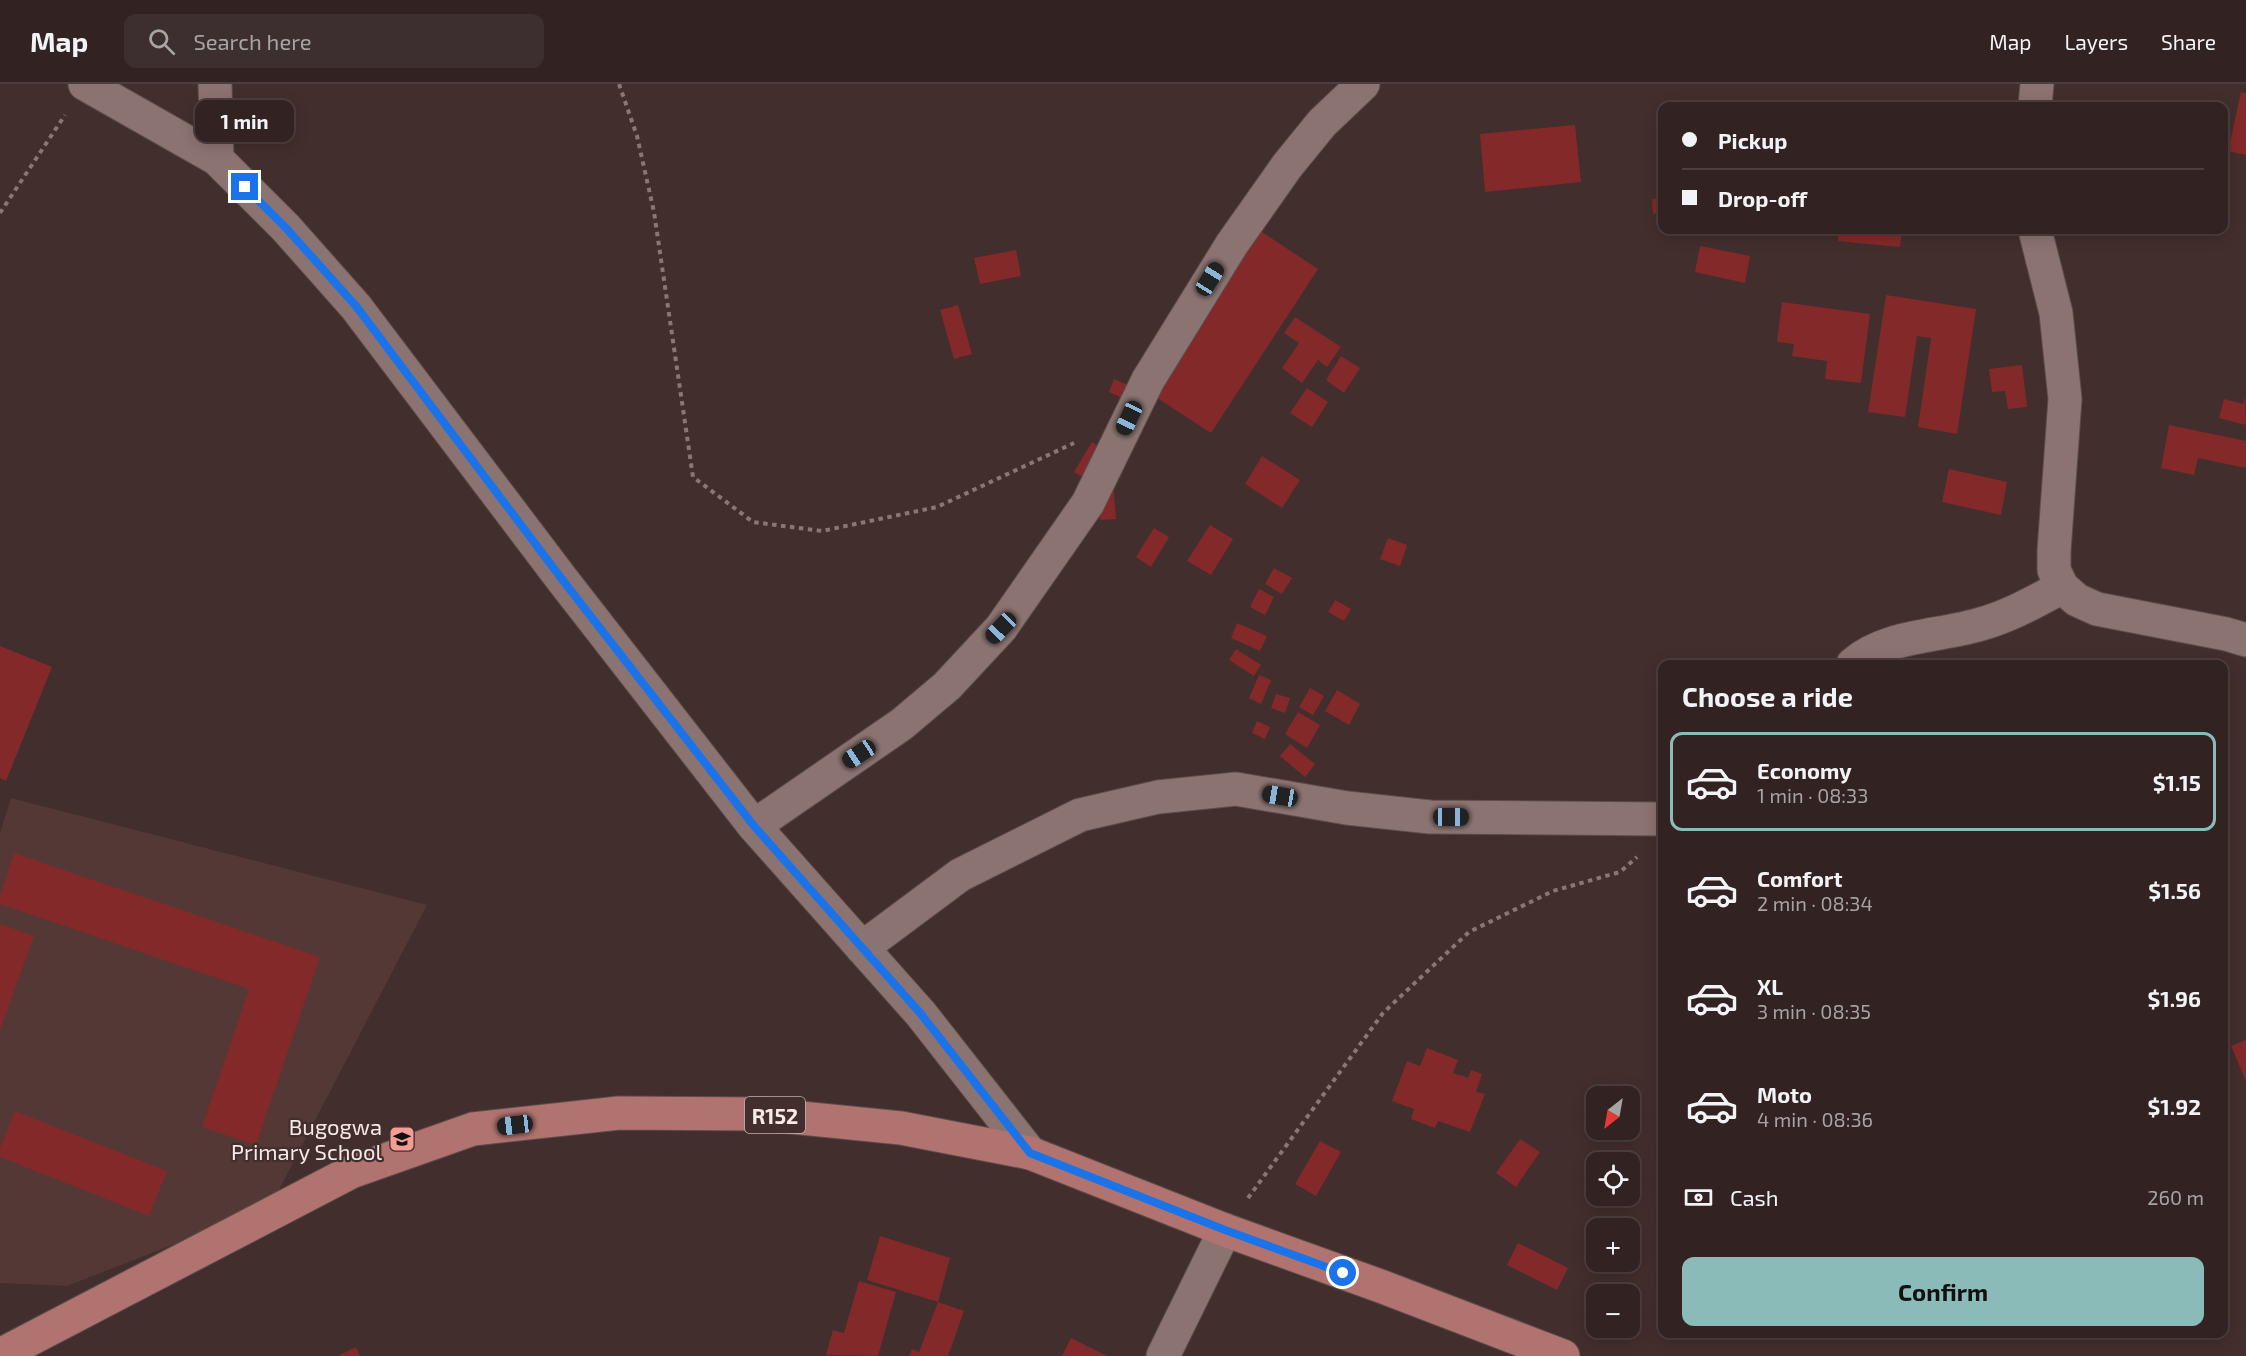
<!DOCTYPE html>
<html lang="en">
<head>
<meta charset="utf-8">
<style>
	:root { --surface:#322222; --page:#3d2f2f; --text:#f1f3f6; --muted:#a8a4a5; --line:#4d3f40; --accent:#8bbbb9 }
	body { margin:0; font-family:"Exo 2",sans-serif; background:var(--page); color:var(--text); height:100vh; display:flex; flex-direction:column; font-size:22px; white-space:nowrap }
	* { box-sizing:border-box; margin:0 }
	p { font-size:20px; color:var(--muted) }
	.icon { flex:none; width:33px; height:33px; fill:none; stroke:currentColor; stroke-width:2; stroke-linecap:round; stroke-linejoin:round }
	.map { position:relative; flex:1; overflow:hidden }
	.details { position:absolute; left:1658px; top:576px; width:570px; height:678px; display:flex; flex-direction:column; background:var(--surface); border-radius:12px; box-shadow:0 3px 15px #0003,0 0 0 2px var(--line) }
	.details>* { flex:none }
	.hud { position:absolute; left:1658px; top:18px; width:570px; height:132px; border-radius:12px; box-shadow:0 3px 15px #0003,0 0 0 2px var(--line); display:grid; align-content:center; height:132px; padding:0 24px; background:var(--surface) }
	.needle { width:39px; rotate:211deg }
	.buttons { position:absolute; left:1586px; top:1002px; display:grid; gap:12px }
	.buttons a { display:grid; place-items:center; width:54px; height:54px; border-radius:12px; background:var(--surface); box-shadow:0 3px 15px #0003,0 0 0 2px var(--line); font-size:30px }
	.end { position:absolute; width:27px; height:27px; margin:-14px; border:8px solid #1a73e8; background:#fff; box-shadow:0 0 0 3px #fff }
	.from { border-radius:50% }
	.bubble { position:absolute; height:42px; border-radius:12px; background:var(--surface); box-shadow:0 3px 15px #0003,0 0 0 2px var(--line); font-size:20px; font-weight:700; line-height:42px; text-align:center }
	.car { position:absolute; width:18px; height:36px; margin:-18px -9px; border-radius:8px; box-shadow:0 0 4px 2px #0007; background:linear-gradient(#222 24%,#8ab4d8 0 40%,#222 0 76%,#8ab4d8 0 86%,#222 0) }
	.hud b { display:flex; align-items:center; gap:21px; height:57px; font-size:22px }
	.hud b+b { border-top:2px solid var(--line) }
	.hud i { width:15px; height:15px; background:var(--text) }
	ul { padding:0; list-style:none }
	li { display:flex; align-items:center; gap:18px; height:99px; margin:0 12px 9px; padding:0 12px; border:3px solid transparent; border-radius:12px }
	li div { flex:1 }
	li b { display:block; font-size:22px }
	li em { font-style:normal; font-weight:700 }
	li.active { border-color:var(--accent) }
	li>.icon { width:54px; height:54px; stroke-width:1.5 }
	h2 { padding:0 24px; font-size:27px; line-height:72px }
	.pay { display:flex; align-items:center; gap:15px; height:66px; padding:0 24px; font-size:22px }
	.pay p { margin-inline-start:auto }
	.action { display:flex; gap:12px; margin-top:auto; padding:12px 24px }
	.action a { flex:1; height:69px; border-radius:12px; background:var(--accent); color:#111; font-size:24px; font-weight:700; line-height:69px; text-align:center }
	header { display:flex; align-items:center; gap:36px; box-sizing:border-box; height:84px; padding:0 30px; background:var(--surface); border-bottom:2px solid var(--line) }
	header strong { font-size:28px }
	nav { display:flex; gap:33px; margin-inline-start:auto; font-size:21px }
	.search { width:420px; height:54px; background:var(--page); display:flex; align-items:center; gap:15px; box-sizing:border-box; padding:0 21px; border-radius:12px; color:var(--muted); font-size:22px }
	.map>svg:first-child { display:block }
	.built { fill:#533836 }
	.building { fill:#842929 }
	.lines { fill:none; stroke-linecap:round; stroke-linejoin:round }
	.minor-casing { stroke:#5e4d4c; stroke-width:35 }
	.major-casing { stroke:#5e4d4c; stroke-width:35 }
	.path { stroke:#897776; stroke-width:4; stroke-dasharray:4.5 4.5; stroke-linecap:butt }
	.minor { stroke:#8b7371; stroke-width:33 }
	.major { stroke:#b0736f; stroke-width:33 }
	.route { stroke:#1a73e8; stroke-width:8 }
	.labels { text-anchor:middle; dominant-baseline:central; stroke-width:4.5; stroke-linejoin:round; paint-order:stroke }
	.shield { fill:#422e2d; stroke:#c0b1b0; stroke-width:1.5 }
	.shield-label { font-size:21px; font-weight:bold; fill:#f6e9e8 }
	.poi-label { font-size:22px; fill:#f6e9e8; stroke:#422e2d; text-anchor:end }
</style>
</head>
<body>
<header>
<strong>Map</strong>
<div class="search"><svg class="icon" aria-label="search" viewBox="0 0 24 24"><circle cx="10" cy="10" r="6"/><path d="M15 15l6 6"/></svg>Search here</div>
<nav><a>Map</a><a>Layers</a><a>Share</a></nav>
</header>
<div class="map">
<svg width="2246" height="1272" viewBox="0 0 2246 1272">
	<rect width="100%" height="100%" fill="#422e2d"/>
	<path class="built" d="M11,714l416,107 -157,302 -203,79 -67,-3v-450z"/>
	<path class="building" d="M2241,8l5,1v62l-18,-4z
		M1575,41l6,57 -96,10 -5,-58z
		M1662,114v15l-9,1 -1,-15z
		M1259,146l59,39 -107,164 -60,-39z
		M1839,146h63l-2,17 -62,-6z
		M1700,162l50,10 -5,27 -50,-11z
		M1016,166l5,26 -41,8 -6,-26z
		M1886,211l90,14 -19,125 -39,-7 13,-89 -14,-2 -12,81 -37,-5z
		M1782,218l88,12 -9,69 -36,-4 2,-18 -35,-5 2,-12 -17,-2z
		M958,221l14,49 -18,5 -14,-49z
		M1295,233l46,30 -14,20 -9,-7 -16,23 -20,-15 17,-25 -15,-10z
		M1341,272l19,12 -16,25 -18,-13z
		M2022,281l5,42 -19,2 -3,-18 -13,1 -3,-23z
		M1114,295l27,12 -6,13 -26,-12z
		M1307,304l21,14 -16,25 -22,-14z
		M2245,313l1,28 -27,-7 5,-19 19,5z
		M2169,341l77,16v27l-48,-10 -4,17 -33,-7z
		M1092,358l17,11 -18,29 -17,-10z
		M1262,372l38,24 -18,28 -37,-24z
		M1949,385l58,13 -6,33 -59,-13z
		M1113,398l3,37 -16,1 -3,-37z
		M1210,441l23,14 -22,36 -24,-14z
		M1154,444l15,9 -18,30 -15,-10z
		M1388,454l19,7 -7,21 -20,-7z
		M1274,484l18,10 -10,16 -17,-10z
		M1259,505l15,8 -9,18 -15,-8z
		M1335,516l16,9 -7,12 -16,-9z
		M1237,539l30,13 -7,15 -29,-13z
		M0,562l52,21 -46,114 -6,-3z
		M1236,565l25,16 -7,11 -25,-16z
		M1259,591l12,5 -10,24 -12,-6z
		M1310,604l14,8 -11,19 -14,-8z
		M1337,606l23,14 -11,21 -24,-14z
		M1276,610l14,4 -5,15 -14,-5z
		M1298,628l22,13 -13,23 -22,-14z
		M1257,637l13,6 -5,12 -13,-6z
		M1290,660l25,20 -10,13 -25,-21z
		M14,769l306,104 -64,188 -54,-18 47,-138 -249,-85v-8z
		M0,840l34,12 -34,94z
		M2246,956v41l-15,-35z
		M1427,964l31,12 -5,13 15,5 3,-8 11,4 -6,18 9,2 -15,38 -32,-11 -3,7 -24,-9 3,-10 -22,-8 15,-40 13,5z
		M15,1027l152,60 -18,45 -149,-59v-9z
		M1520,1055l20,13 -24,35 -20,-14z
		M1320,1057l21,11 -25,44 -21,-12z
		M880,1152l70,22 -12,44 26,9 -16,45h-39l3,-7 7,3 19,-50 -71,-22z
		M1518,1159l50,25 -11,22 -50,-25z
		M859,1197l37,11 -18,64 -52,-1 7,-25 11,3z
		M1071,1254l36,18h-45z
		M356,1263l4,9h-22z"/>
	<g class="lines">
		<g class="minor-casing">
			<path id="minor" d="M85,0l132,75 69,69 70,79 205,271 193,248 167,188 109,139
				M215,0l2,75
				M2035,22l2,-22
				M2035,146l21,83 9,86 -11,152v19l8,17 15,13 20,9 129,25 20,6
				M1853,580c35,-30 86,-27 128,-40 29,-8 55,-23 81,-37
				M754,742l148,-102 45,-38 54,-58 87,-125 60,-123 84,-136 55,-78 35,-43 41,-39
				M862,864l98,-73 120,-60 78,-18 78,-8 111,19 83,9 232,2
				M1163,1272l62,-126"/>
		</g>
		<g class="major-casing">
			<path id="major" d="M0,1271l351,-183 122,-43 146,-16 142,1 140,14 129,25 195,77 158,57 180,69"/>
		</g>
		<path class="path" d="M619,0l18,52 17,76 39,265 60,45 69,9 115,-24 137,-64
			M0,129l65,-98
			M1248,1114l135,-185 86,-81 84,-41 67,-19 17,-15"/>
		<use href="#minor" class="minor"/>
		<use href="#major" class="major"/>
	</g>
	<g class="lines">
		<path class="route" d="M245,103l41,41 70,78 205,272 193,248 167,188 109,139 195,77 118,43"/>
	</g>
	<defs>
		<g id="school-square" transform="scale(1.35)"><rect x="-9" y="-9" width="18" height="18" rx="4" fill="#f59c95" stroke="#422e2d"/><path d="M0-5L7-2L0 1L-7-2ZM-4 1L0 2.5L4 1V4Q0 6-4 4Z" fill="#111"/></g>
	</defs>
	<g fill-rule="evenodd">
		<use href="#school-square" x="402" y="1055"/>
	</g>
	<g class="labels">
		<rect class="shield" x="745" y="1013" width="60" height="36" rx="4.5"/>
		<g class="shield-label">
			<text x="775" y="1031">R152</text>
		</g>
		<g class="poi-label">
			<text x="382" y="1042">Bugogwa<tspan x="382" dy="25">Primary School</tspan></text>
		</g>
	</g>
</svg>
<div class="buttons">
<a><svg class="needle" viewBox="-14 -14 28 28"><path d="M0-13l5 13h-10z" fill="#e53935"/><path d="M0 13l5-13h-10z" fill="#a8a4a5"/></svg></a>
<a><svg class="icon" aria-label="locate" viewBox="0 0 24 24"><circle cx="12" cy="12" r="6"/><path d="M12 2v4M12 18v4M2 12h4M18 12h4"/></svg></a>
<a>+</a>
<a>−</a>
</div>
<i class="end from" style="left:1343px;top:1189px"></i>
<i class="end" style="left:245px;top:103px"></i>
<div class="bubble" style="left:195px;top:16px;width:99px">1 min</div>
<i class="car" style="left:1210px;top:195px;rotate:32deg"></i>
<i class="car" style="left:1129px;top:334px;rotate:205deg"></i>
<i class="car" style="left:1001px;top:544px;rotate:224deg"></i>
<i class="car" style="left:859px;top:670px;rotate:237deg"></i>
<i class="car" style="left:1280px;top:712px;rotate:280deg"></i>
<i class="car" style="left:1451px;top:733px;rotate:90deg"></i>
<i class="car" style="left:515px;top:1041px;rotate:263deg"></i>
<div class="hud">
<b><i class="from"></i>Pickup</b>
<b><i></i>Drop-off</b>
</div>
<section class="details">
<h2>Choose a ride</h2>
<ul>
<li class="active"><svg class="icon" aria-label="car" viewBox="0 0 24 24"><path d="M5 17H2v-5l4-1 3-4h7l3 4 3 1v5h-3M9 17h6M6 11h13"/><circle cx="7" cy="17" r="2"/><circle cx="17" cy="17" r="2"/></svg><div><b>Economy</b><p>1 min · 08:33</p></div><em>$1.15</em></li>
<li><svg class="icon" aria-label="car" viewBox="0 0 24 24"><path d="M5 17H2v-5l4-1 3-4h7l3 4 3 1v5h-3M9 17h6M6 11h13"/><circle cx="7" cy="17" r="2"/><circle cx="17" cy="17" r="2"/></svg><div><b>Comfort</b><p>2 min · 08:34</p></div><em>$1.56</em></li>
<li><svg class="icon" aria-label="car" viewBox="0 0 24 24"><path d="M5 17H2v-5l4-1 3-4h7l3 4 3 1v5h-3M9 17h6M6 11h13"/><circle cx="7" cy="17" r="2"/><circle cx="17" cy="17" r="2"/></svg><div><b>XL</b><p>3 min · 08:35</p></div><em>$1.96</em></li>
<li><svg class="icon" aria-label="car" viewBox="0 0 24 24"><path d="M5 17H2v-5l4-1 3-4h7l3 4 3 1v5h-3M9 17h6M6 11h13"/><circle cx="7" cy="17" r="2"/><circle cx="17" cy="17" r="2"/></svg><div><b>Moto</b><p>4 min · 08:36</p></div><em>$1.92</em></li>
</ul>
<div class="pay"><svg class="icon" aria-label="cash" viewBox="0 0 24 24"><path d="M3 7h18v10H3z"/><circle cx="12" cy="12" r="2"/></svg>Cash<p>260 m</p></div>
<div class="action"><a>Confirm</a></div>
</section>
</div>
</body>
</html>
